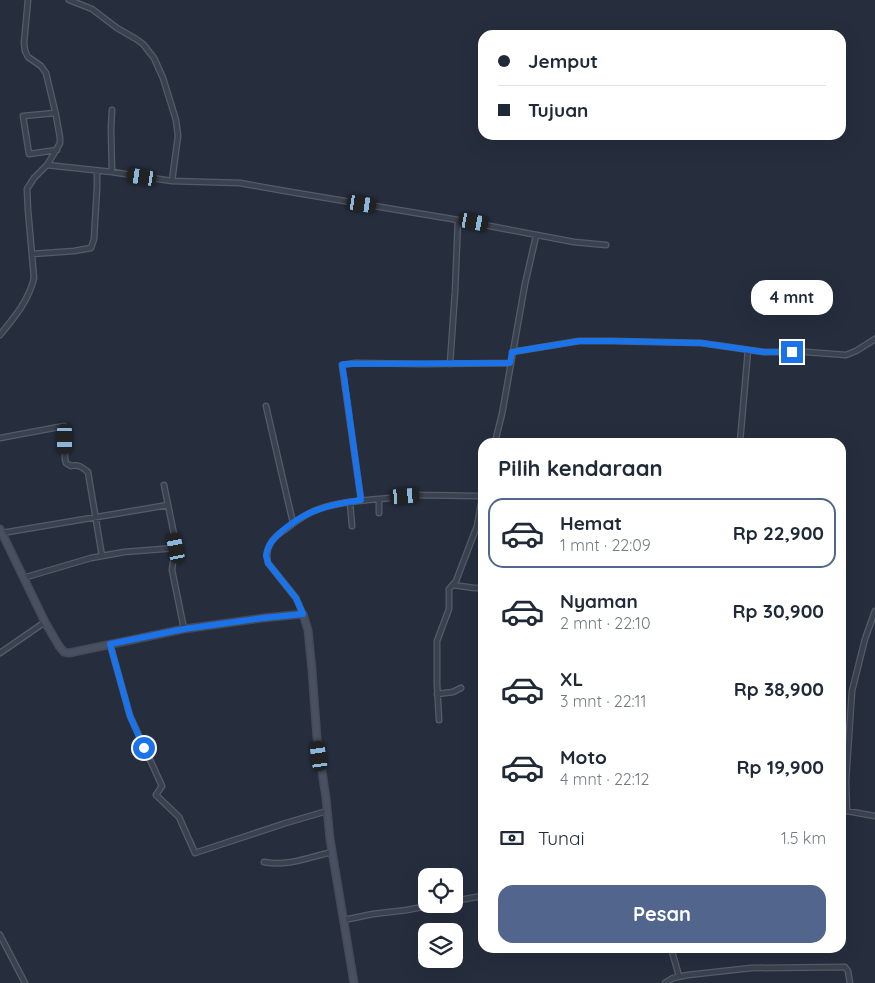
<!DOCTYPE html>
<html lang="id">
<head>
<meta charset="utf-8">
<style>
	:root { --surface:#fff; --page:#f6f6f7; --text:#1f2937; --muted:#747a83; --line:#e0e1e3; --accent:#52658c }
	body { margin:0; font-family:Quicksand,sans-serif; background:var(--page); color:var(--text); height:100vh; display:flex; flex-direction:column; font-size:19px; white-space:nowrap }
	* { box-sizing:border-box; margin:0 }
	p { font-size:16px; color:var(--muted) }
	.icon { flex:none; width:28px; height:28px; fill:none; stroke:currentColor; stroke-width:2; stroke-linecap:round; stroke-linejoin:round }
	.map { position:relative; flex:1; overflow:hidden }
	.panel { position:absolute; left:478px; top:438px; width:368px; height:515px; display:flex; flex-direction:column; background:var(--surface); border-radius:15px; box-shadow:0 5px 20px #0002 }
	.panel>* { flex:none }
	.banner { position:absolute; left:478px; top:30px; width:368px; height:110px; border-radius:15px; box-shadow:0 5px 20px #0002; display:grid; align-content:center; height:110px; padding:0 20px; background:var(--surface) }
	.fabs { position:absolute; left:418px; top:868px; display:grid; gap:10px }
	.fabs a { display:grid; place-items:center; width:45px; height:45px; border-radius:10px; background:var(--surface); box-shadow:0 5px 20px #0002; font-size:25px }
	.end { position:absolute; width:22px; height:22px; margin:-11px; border:6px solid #1a73e8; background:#fff; box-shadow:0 0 0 2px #fff }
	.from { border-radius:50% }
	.bubble { position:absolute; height:35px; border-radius:15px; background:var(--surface); box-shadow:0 5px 20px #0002; font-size:16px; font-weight:800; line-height:35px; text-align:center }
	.car { position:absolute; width:15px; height:30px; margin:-15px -8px; border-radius:6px; box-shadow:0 0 4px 1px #0007; background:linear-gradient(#222 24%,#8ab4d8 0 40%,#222 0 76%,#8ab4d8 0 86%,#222 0) }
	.banner b { display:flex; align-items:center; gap:18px; height:48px; font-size:19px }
	.banner b+b { border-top:1px solid var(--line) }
	.banner i { width:12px; height:12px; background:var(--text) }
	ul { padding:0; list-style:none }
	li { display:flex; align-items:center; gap:15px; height:70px; margin:0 10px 8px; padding:0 10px; border:2px solid transparent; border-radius:15px }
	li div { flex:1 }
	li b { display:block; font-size:19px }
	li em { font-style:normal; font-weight:800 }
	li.active { border-color:var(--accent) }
	li>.icon { width:45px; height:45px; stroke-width:1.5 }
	h2 { padding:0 20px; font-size:22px; line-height:60px }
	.pay { display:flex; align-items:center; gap:12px; height:55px; padding:0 20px; font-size:19px }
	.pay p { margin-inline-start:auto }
	.button { display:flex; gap:10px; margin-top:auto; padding:10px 20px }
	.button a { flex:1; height:58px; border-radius:15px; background:var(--accent); color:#fff; font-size:20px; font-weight:800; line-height:58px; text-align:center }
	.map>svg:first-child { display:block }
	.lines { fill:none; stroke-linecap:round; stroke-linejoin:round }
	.street-casing { stroke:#555c69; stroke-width:7 }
	.secondary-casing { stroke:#444a58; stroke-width:9 }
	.street { stroke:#3a414f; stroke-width:4.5 }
	.secondary { stroke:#485061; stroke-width:6 }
	.route { stroke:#1a73e8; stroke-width:6 }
</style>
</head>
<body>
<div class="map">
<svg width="875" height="983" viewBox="0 0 875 983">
	<rect width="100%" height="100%" fill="#262e3e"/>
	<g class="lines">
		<g class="street-casing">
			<path id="street" d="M69,0l23,9 25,19 19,11 7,5 11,14 9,20 13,42 2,16 -6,45
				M112,110l-1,19 1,43
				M55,113l-32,3 6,38 28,-4
				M47,165l65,7 60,9 68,2 45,8 173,29 116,22 32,3
				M32,254l42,-3 17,-3 3,-9 3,-51v-17
				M0,335c14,-17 29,-35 34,-57l-6,-68 -1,-21 7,-11 13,-13 8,-13 5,-9v-5l-4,-23 -10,-42 -5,-7 -13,-9 -3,-6 -1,-8 4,-43
				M512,352l67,-11h33l89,2 63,9h42l40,3 10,-4 19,-12
				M450,364l5,-72 3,-72
				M266,406l27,117
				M0,438l64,-12 1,33 1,4 5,3c7,-2 11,1 17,6l14,84
				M495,442l7,-28 23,-130 11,-48
				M740,442l8,-92
				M164,485l14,69 -1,4 -4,4 -1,8 12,59
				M379,499v14
				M361,500l-19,-135 13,-2 70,1 86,-1
				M350,502l2,24
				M2,533l166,-28
				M23,578l68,-20 33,-6 52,-4
				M453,585l21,3h8
				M875,611l-10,28 -13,52 -6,90 1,30 28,5
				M303,614l-7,-16 -28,-35c-4,-16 5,-26 18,-34 10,-8 21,-16 33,-20 20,-7 40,-8 60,-10 13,-1 25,-3 38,-4 22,0 44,1 65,1
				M110,644l20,72 32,70 -6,9 23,22 16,36 91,-30 41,-12
				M0,653l45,-31
				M437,694l16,-2 8,-4
				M439,720l-2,-36v-43l12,-32v-20l7,-8 21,-55 5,-28
				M264,862c23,5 46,-5 68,-10
				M454,901l28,-5
				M344,920l29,-6 34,-4 31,-6
				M0,935l25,48
				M671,948l8,28
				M665,983l8,-5 15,-3 63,-7 94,-1 3,4 2,12"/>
		</g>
		<g class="secondary-casing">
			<path id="secondary" d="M0,529l45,93 14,24 5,6 5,1 115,-24 79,-11 40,-4 5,16 4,40 5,68 9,60 4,41 24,144"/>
		</g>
		<use href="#street" class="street"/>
		<use href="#secondary" class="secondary"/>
	</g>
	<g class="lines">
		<path class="route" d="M144,748l-14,-32 -20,-72 74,-15 79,-11 40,-4 -7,-16 -28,-35c0,-1 -2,-7 -2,-7 1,-20 37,-42 54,-47 13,-5 27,-7 41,-9l-17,-124 -2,-11 2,-1 166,-1 2,-11 67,-11h33l89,2 63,9h28"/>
	</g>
</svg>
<div class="fabs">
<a><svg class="icon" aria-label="locate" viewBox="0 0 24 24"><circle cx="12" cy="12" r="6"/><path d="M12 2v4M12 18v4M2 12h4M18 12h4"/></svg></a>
<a><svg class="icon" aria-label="layers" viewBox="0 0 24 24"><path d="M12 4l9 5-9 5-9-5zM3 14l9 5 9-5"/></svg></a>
</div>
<i class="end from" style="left:144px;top:748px"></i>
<i class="end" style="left:792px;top:352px"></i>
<div class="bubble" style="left:751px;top:280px;width:82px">4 mnt</div>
<i class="car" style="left:142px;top:177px;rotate:279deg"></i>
<i class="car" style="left:362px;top:204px;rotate:99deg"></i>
<i class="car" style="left:474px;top:222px;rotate:100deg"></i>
<i class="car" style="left:65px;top:439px;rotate:180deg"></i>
<i class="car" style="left:405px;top:496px;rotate:86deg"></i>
<i class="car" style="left:176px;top:548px;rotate:349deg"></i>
<i class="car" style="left:319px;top:756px;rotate:352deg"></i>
<div class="banner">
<b><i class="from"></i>Jemput</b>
<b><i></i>Tujuan</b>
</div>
<section class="panel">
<h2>Pilih kendaraan</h2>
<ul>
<li class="active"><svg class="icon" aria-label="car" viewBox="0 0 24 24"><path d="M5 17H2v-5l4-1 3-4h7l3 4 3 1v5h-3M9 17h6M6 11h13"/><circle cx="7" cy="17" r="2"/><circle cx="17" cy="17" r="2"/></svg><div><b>Hemat</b><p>1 mnt · 22:09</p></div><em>Rp 22,900</em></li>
<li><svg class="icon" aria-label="car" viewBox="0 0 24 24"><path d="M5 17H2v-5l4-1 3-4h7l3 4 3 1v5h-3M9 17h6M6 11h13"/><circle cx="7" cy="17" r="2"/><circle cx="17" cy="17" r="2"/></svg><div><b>Nyaman</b><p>2 mnt · 22:10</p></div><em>Rp 30,900</em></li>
<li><svg class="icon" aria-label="car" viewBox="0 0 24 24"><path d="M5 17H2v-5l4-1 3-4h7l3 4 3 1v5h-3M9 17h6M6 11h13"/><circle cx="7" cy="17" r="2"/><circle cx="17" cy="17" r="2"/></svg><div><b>XL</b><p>3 mnt · 22:11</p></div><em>Rp 38,900</em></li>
<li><svg class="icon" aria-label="car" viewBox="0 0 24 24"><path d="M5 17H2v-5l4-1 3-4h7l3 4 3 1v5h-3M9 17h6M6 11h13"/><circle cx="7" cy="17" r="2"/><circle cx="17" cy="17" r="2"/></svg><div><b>Moto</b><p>4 mnt · 22:12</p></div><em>Rp 19,900</em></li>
</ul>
<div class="pay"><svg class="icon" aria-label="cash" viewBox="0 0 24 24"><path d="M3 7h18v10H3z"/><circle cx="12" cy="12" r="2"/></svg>Tunai<p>1.5 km</p></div>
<div class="button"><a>Pesan</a></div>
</section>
</div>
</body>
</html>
